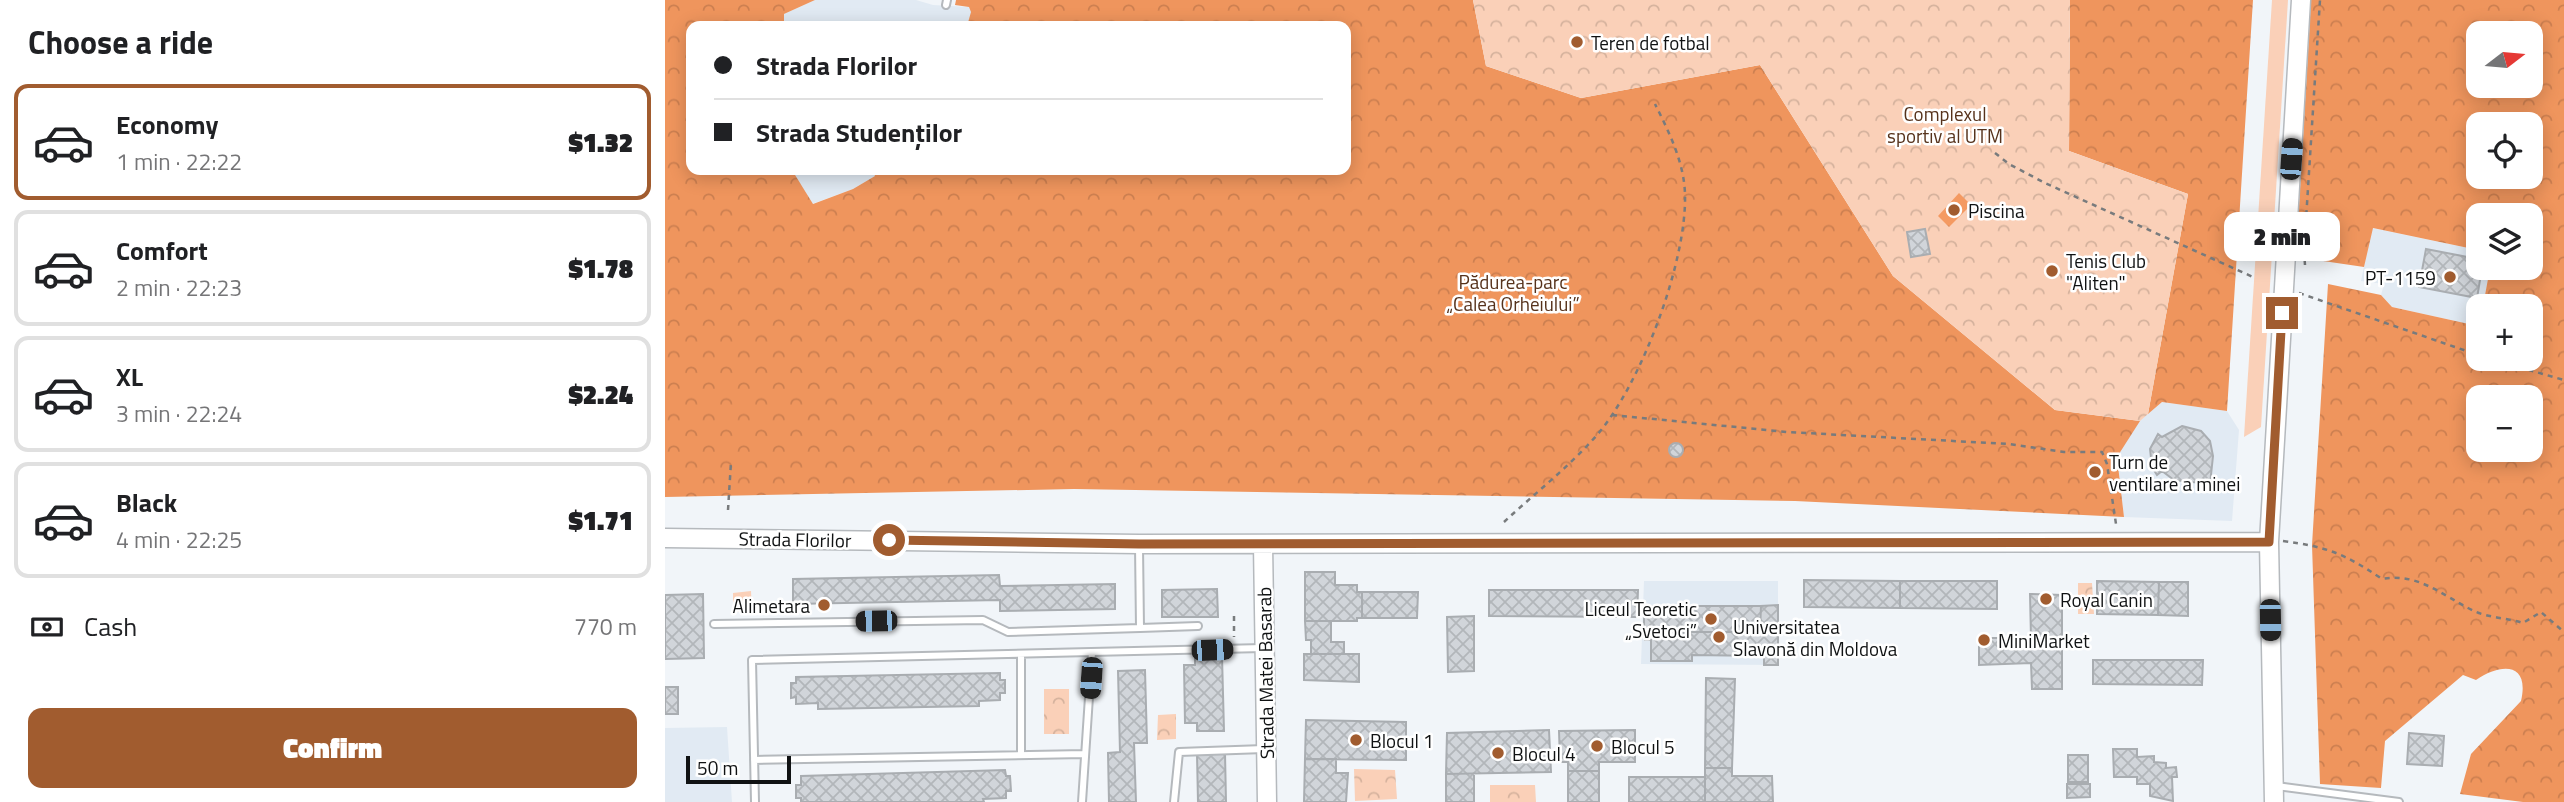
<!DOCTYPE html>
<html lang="en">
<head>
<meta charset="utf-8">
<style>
	:root { --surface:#fff; --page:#f2f2f2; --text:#202124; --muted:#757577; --line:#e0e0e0; --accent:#a15c2f }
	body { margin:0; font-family:"Titillium Web",sans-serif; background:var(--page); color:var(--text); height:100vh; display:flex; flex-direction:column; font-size:26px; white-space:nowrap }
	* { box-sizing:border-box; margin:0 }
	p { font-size:23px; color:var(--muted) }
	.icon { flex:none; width:38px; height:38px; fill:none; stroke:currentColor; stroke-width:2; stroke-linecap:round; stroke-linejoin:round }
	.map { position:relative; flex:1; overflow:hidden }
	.side { display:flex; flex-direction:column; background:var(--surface); width:665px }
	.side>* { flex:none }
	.top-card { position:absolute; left:21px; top:21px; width:665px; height:154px; border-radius:14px; box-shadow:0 4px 18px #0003; display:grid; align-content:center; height:154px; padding:0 28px; background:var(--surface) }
	.needle { width:46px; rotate:74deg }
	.tools { position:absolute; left:1801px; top:21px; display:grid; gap:14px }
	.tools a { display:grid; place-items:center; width:77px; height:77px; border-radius:14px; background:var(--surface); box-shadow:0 4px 18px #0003; font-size:35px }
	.scale { position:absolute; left:21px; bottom:18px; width:105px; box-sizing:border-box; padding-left:7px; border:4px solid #101213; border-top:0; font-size:19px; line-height:24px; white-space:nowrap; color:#101213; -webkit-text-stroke:5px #fff; paint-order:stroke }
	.end { position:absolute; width:32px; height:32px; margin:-16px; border:9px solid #a15c2f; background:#fff; box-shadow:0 0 0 4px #fff }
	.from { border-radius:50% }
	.bubble { position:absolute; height:49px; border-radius:14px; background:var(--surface); box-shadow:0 4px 18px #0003; font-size:23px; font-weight:800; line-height:49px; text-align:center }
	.car { position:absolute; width:21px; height:42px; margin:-21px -10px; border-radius:9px; box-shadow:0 0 5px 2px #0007; background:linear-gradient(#222 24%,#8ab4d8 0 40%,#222 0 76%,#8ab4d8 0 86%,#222 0) }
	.top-card b { display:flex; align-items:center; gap:24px; height:66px; font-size:26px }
	.top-card b+b { border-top:2px solid var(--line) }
	.top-card i { width:18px; height:18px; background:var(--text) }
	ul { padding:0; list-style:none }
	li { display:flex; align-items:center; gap:21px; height:116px; margin:0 14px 10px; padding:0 14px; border:4px solid var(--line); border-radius:14px }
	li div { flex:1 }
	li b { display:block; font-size:26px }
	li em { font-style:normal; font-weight:800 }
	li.selected { border-color:var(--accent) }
	li>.icon { width:63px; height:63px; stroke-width:1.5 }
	h2 { padding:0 28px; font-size:32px; line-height:84px }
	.pay { display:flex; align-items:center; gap:18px; height:77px; padding:0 28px; font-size:26px }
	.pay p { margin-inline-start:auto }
	.cta { display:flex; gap:14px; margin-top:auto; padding:14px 28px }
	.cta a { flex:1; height:80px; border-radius:14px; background:var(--accent); color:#fff; font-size:28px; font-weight:800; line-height:80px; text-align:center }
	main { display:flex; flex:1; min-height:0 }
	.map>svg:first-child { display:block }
	.built { fill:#e1eaf3 }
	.green { fill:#fad0b8 }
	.forest { fill:url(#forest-crowns); fill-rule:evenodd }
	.park { fill:url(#park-crowns) }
	.water { fill:url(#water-ripples) }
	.building { fill:url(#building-cross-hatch); stroke:#a9adb1; stroke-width:2 }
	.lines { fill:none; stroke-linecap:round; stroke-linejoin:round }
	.lane-casing { stroke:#b5b9bd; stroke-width:10 }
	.secondary-casing { stroke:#b5b9bd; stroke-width:21 }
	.path { stroke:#787b7d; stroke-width:2.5; stroke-dasharray:5 5; stroke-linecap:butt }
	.lane { stroke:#fff; stroke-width:6 }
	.secondary { stroke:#fff; stroke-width:18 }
	.route { stroke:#a15c2f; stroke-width:9 }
	.poi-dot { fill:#a15c2f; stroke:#fff; stroke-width:2.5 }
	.labels { text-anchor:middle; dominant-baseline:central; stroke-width:5; stroke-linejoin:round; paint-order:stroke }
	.poi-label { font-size:19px; fill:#101213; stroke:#fff; text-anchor:start }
	.park-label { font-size:19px; fill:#56321b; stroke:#fff }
	.street-label { font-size:19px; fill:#101213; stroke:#fff }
</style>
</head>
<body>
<main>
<section class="side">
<h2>Choose a ride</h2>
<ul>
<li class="selected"><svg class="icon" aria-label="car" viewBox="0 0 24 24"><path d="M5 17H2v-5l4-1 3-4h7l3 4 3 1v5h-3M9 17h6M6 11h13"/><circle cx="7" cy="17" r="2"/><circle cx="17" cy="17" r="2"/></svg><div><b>Economy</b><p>1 min · 22:22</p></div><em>$1.32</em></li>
<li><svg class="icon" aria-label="car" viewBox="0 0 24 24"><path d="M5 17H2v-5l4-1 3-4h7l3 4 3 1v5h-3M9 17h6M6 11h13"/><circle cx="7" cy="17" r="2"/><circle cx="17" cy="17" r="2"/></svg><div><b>Comfort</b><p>2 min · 22:23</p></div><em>$1.78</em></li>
<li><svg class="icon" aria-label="car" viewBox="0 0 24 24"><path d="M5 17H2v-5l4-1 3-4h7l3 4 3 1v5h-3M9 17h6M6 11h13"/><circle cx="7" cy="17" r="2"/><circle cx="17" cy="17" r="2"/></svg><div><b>XL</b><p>3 min · 22:24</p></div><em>$2.24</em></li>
<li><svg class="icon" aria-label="car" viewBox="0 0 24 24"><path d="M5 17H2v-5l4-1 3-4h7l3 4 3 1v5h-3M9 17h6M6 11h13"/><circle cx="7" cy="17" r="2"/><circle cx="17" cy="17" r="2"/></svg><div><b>Black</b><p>4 min · 22:25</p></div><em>$1.71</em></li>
</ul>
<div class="pay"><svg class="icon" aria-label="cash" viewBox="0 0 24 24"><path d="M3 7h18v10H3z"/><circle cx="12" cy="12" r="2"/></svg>Cash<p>770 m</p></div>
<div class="cta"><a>Confirm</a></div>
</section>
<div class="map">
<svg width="1899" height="802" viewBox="0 0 1899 802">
	<defs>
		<pattern id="forest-crowns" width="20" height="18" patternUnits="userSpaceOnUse" patternTransform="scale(1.75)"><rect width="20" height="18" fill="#ef955d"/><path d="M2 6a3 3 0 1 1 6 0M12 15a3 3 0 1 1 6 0" fill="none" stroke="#cc7f50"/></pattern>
		<pattern id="park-crowns" width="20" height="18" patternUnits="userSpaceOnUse" patternTransform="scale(1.75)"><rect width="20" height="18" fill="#fad0b8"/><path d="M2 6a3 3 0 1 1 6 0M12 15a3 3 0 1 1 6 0" fill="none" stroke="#d5b29d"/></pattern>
		<pattern id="water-ripples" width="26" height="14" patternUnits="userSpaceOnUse" patternTransform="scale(1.75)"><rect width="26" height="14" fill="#f49a62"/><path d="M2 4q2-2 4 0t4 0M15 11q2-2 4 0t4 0" fill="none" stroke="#d08454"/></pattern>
		<pattern id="building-cross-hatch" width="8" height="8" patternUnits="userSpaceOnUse" patternTransform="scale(1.75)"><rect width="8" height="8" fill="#d1d5da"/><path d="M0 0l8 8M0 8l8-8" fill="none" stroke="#b2b6ba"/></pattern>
	</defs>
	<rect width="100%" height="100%" fill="#f1f5f9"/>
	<path class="built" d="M150,0h101l17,5 36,2 3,5 -5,14h-183v-12z
		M127,170h80l3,6 -22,13 -41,15z
		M1707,228l106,22v18h12l-7,38h-5v20l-86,-19 -11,-12 3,-11 -23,-3z
		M1497,402l65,9 12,19 -7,91 -108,-4 -7,-60 19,-33z
		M979,581h134v84l-137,-1z
		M62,727l5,75h-67v-74z"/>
	<path class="green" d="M1607,0h16l-27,427 -17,10z"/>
	<path class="forest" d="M0,0h150l-31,14v12h-93v144h101l21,34 40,-15 22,-13 -3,-6h474v-144h-379l4,-14 -2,-5 -14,-2 1,-5h517l13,66 95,32 179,-33 133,211 162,134 85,11 -23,36 7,60 -329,-16 -721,-12 -409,8z
		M1405,0h183l-26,411 -65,-9 -14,12 40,-220 -119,-43z
		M1646,0h253v802h-41l-63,-8 11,-40 50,-53c9,-39 -20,-38 -45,-21l-13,-5 -78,66 -4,47 -61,-4 -8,-239 16,-261 53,11 11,12 86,19v33h53v-53h-48l7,-38h41v-53h-53v35l-105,-22 -9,39 -68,-10zM1813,33h53v53h-53zM1813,124h53v53h-53zM1813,397h53v53h-53z"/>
	<path class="park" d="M808,0h597l-1,151 119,43 -40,220 -8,7 -85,-11 -162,-134 -133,-211 -179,33 -95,-32z
		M1413,583h14l2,31h-16z
		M86,591l1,20 -19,1v-19z
		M379,689h25v45h-25z
		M511,714v25l-19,1 1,-25z
		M689,769l41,1 2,29 -42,2z
		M825,785h45l1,17h-46z"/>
	<path class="water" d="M1294,193l12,12 -22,22 -11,-11z"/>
	<path class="building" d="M1260,229l5,25 -19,3 -4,-25z
		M1761,249l52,10v9h4l-5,30 -58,-11z
		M1517,426l19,5 9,10 3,15 -3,28 -36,-4 -12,-9 -5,4 -5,-8 -2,-18 8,-15 4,3z
		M1004 450a7 7 0 1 1 14 0a7 7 0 1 1-14 0Z
		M1423 472a7 7 0 1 1 14 0a7 7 0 1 1-14 0Z
		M640,572h30v13h22v7h5v26h-5v3h-52z
		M334,575l1,11 115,-2v25l-115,2v-11l-207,4v-25z
		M1139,580l96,1v27l-96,-1z
		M1235,581h97v28l-97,-1z
		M1432,581l62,1 -1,33 -61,-1z
		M1494,582h29v34l-30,-1z
		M552,589l1,28h-56v-27z
		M824,590h149l-1,27 -148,-1z
		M697,592h56l-1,26h-55z
		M38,594l1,64 -39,1v-64z
		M1365,594l32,1v94h-30l-1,-26 -52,2v-27h52z
		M1113,605v60h-14v-9l-72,-1v6h-41v-21h-6l-1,-8h116l1,-26z
		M979,606h117l-1,26h-116z
		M809,616v55l-26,1 -1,-55z
		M640,621h26v21h13v12h-33v-14h-5z
		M639,654h55v28l-55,-2z
		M530,656h27l2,75h-27v-8h-12l-1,-58h11z
		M1428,660h110l-1,25 -109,-1z
		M480,670l2,73h-13l2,59h-27l-1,-49 12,-1 -2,-81z
		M335,673v7h5v13h-5v7l-21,1v5l-161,3v-6l-22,1v-7l-5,1v-15h5v-6z
		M1041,678l29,1 -3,89h-27z
		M0,687h13v27h-13z
		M641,720l100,2v38l-101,-1z
		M884,730l2,42 -105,2 1,-41z
		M970,730v32h-36v9h-31v-9h-8l-1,-31z
		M1744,733l35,3 -2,30 -35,-2z
		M1448,749h24v8l17,-1v6l12,1v5l10,-1 1,10h-5l1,24 -23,-5v-12h-13v-7h-23z
		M560,753l1,49h-28l-1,-48z
		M1403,755h20v27h-20z
		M640,759h31v14h12l-2,29h-42z
		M1040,768h27v8h40l1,26h-68z
		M340,770l1,6h4l1,15h-5v7l-23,1 1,3h-183v-4h-5v-13h5v-9z
		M903,771h31v31h-31z
		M781,774h28v28h-28z
		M964,777h76v25h-76z
		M1402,784h23v13l-23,1z"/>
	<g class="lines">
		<g class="lane-casing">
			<path id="lane" d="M281,5l1,-5
				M49,624l269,-4 25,12 132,-4 -1,-82
				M475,628l58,-2
				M356,654v101
				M89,760l331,-6
				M1611,786l123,16
				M90,802l-3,-142 511,-12
				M417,802l10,-150
				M509,802l5,-50 85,-3"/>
		</g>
		<g class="secondary-casing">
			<path id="secondary" d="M0,538l474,6 1130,-2
				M598,544l4,258
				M1609,802l-5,-260 32,-542"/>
		</g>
		<path class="path" d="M1330,153l14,11 36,19 208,94
			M1640,265l-1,-14 16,-251
			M1634,293l179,62
			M1825,359l74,21
			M947,415l175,17 222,12 55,8h38l5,12 9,60
			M63,510l3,-48
			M839,522c30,-28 65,-55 93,-87 44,-51 90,-173 88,-241 -1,-32 -16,-62 -30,-90
			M1618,541c45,6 62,13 99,38 36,-7 61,17 92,32 15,7 34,7 49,12l18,-11 23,20
			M569,616v21"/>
		<use href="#lane" class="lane"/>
		<use href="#secondary" class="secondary"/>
	</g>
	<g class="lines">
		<path class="route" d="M224,540l250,4 1130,-2 13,-229"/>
	</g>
	<g class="poi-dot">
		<circle cx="912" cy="42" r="7"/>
		<circle cx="1289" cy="210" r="7"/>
		<circle cx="1387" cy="271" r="7"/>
		<circle cx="1785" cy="277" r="7"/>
		<circle cx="1430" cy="472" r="7"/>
		<circle cx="1381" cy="599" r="7"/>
		<circle cx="159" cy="605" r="7"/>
		<circle cx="1046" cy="619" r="7"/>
		<circle cx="1054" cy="637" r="7"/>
		<circle cx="1319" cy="640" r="7"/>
		<circle cx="691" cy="740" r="7"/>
		<circle cx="932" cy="746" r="7"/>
		<circle cx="833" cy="753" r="7"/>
	</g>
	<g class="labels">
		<g class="poi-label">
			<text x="926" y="42">Teren de fotbal</text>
			<text x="1303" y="210">Piscina</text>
			<text x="1401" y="260">Tenis Club<tspan x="1401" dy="22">"Aliten"</tspan></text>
			<text x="1771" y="277" text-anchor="end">PT-1159</text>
			<text x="1444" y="461">Turn de<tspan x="1444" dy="22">ventilare a minei</tspan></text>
			<text x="1395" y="599">Royal Canin</text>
			<text x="145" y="605" text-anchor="end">Alimetara</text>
			<text x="1032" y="608" text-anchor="end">Liceul Teoretic<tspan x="1032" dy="22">„Svetoci”</tspan></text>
			<text x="1068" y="626">Universitatea<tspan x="1068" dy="22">Slavonă din Moldova</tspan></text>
			<text x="1333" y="640">MiniMarket</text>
			<text x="705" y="740">Blocul 1</text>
			<text x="946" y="746">Blocul 5</text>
			<text x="847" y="753">Blocul 4</text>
		</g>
		<g class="park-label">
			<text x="1280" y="113">Complexul<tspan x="1280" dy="22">sportiv al UTM</tspan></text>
			<text x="848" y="281">Pădurea-parc<tspan x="848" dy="22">„Calea Orheiului”</tspan></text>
		</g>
		<g class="street-label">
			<text transform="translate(130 539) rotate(1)">Strada Florilor</text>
			<text transform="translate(600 673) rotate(-91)">Strada Matei Basarab</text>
		</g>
	</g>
</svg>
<div class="tools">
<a><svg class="needle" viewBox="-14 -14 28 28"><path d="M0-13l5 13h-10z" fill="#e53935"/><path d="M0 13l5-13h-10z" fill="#757577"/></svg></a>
<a><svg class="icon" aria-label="locate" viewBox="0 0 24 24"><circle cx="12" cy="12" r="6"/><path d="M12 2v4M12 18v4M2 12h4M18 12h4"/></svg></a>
<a><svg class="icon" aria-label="layers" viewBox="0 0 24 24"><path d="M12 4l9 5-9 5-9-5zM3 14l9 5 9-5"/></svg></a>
<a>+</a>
<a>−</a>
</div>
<div class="scale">50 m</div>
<i class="end from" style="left:224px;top:540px"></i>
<i class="end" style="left:1617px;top:313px"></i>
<div class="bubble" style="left:1559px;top:212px;width:116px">2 min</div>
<i class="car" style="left:1626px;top:159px;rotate:4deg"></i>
<i class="car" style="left:1605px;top:620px;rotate:179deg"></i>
<i class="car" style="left:211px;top:621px;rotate:269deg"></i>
<i class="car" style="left:547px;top:650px;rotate:88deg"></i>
<i class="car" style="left:426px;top:678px;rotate:184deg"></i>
<div class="top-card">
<b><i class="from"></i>Strada Florilor</b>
<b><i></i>Strada Studenților</b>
</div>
</div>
</main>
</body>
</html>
